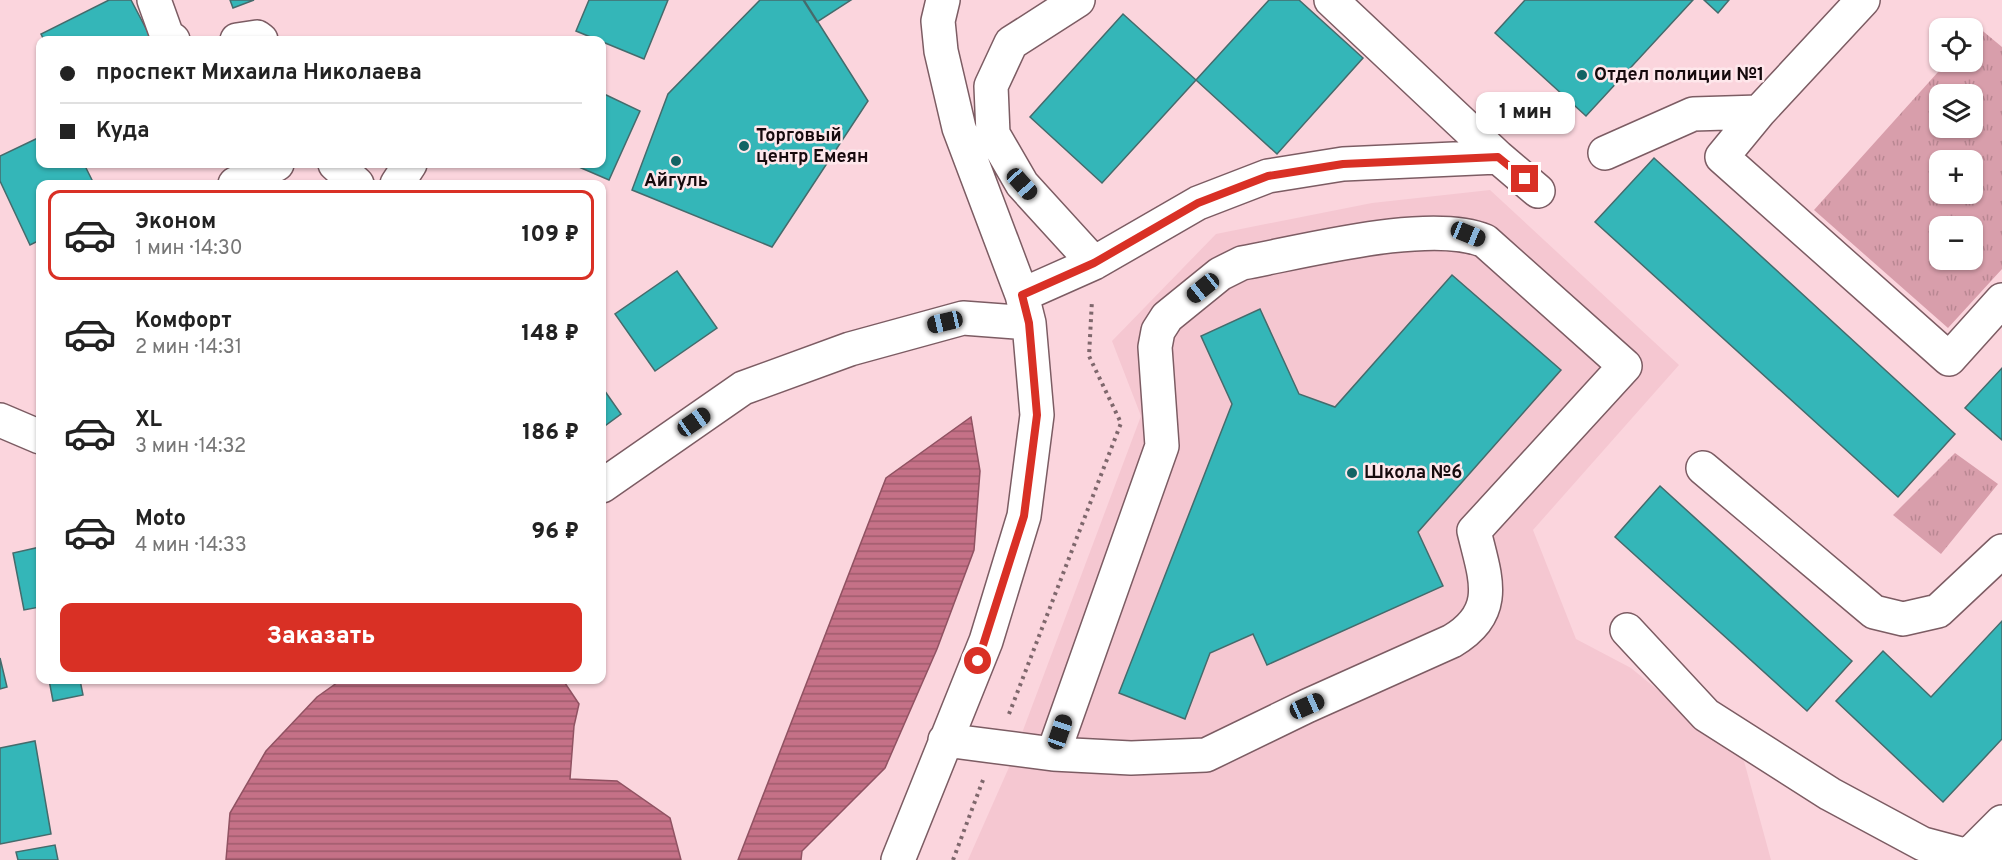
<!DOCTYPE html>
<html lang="ru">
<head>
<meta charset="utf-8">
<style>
	:root { --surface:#fff; --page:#f6f6f6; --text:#222; --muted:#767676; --line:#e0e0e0; --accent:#d93025 }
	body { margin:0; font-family:Overpass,sans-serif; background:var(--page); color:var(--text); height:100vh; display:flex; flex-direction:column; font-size:22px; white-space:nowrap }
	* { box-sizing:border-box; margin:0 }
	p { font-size:20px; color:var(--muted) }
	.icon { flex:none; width:33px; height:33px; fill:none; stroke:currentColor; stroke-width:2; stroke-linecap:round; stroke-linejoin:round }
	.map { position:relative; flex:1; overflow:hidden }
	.sheet { position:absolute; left:36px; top:180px; width:570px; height:504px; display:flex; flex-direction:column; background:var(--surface); border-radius:12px; box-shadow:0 2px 4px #0004 }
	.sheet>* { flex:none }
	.top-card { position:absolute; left:36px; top:36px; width:570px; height:132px; border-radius:12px; box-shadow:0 2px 4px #0004; display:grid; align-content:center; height:132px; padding:0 24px; background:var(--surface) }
	.controls { position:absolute; left:1929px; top:18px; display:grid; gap:12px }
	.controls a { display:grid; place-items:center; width:54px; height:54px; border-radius:12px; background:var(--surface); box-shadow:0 2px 4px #0004; font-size:30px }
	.end { position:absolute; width:27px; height:27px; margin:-14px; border:8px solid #d93025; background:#fff; box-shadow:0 0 0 3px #fff }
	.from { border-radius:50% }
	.bubble { position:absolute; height:42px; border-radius:12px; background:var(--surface); box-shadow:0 2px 4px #0004; font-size:20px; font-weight:800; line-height:42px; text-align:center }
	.car { position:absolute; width:18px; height:36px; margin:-18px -9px; border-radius:8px; box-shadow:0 0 4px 2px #0007; background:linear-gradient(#222 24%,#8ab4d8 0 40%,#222 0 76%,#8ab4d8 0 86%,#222 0) }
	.top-card b { display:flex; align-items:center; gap:21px; height:57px; font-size:22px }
	.top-card b+b { border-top:2px solid var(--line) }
	.top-card i { width:15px; height:15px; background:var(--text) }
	ul { padding:10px 0 0; list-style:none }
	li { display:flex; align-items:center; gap:18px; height:90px; margin:0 12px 9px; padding:0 12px; border:3px solid transparent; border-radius:12px }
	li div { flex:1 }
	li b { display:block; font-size:22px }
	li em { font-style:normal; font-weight:800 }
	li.on { border-color:var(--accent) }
	li>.icon { width:54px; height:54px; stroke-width:1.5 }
	.cta { display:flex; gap:12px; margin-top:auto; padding:12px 24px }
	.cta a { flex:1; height:69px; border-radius:12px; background:var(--accent); color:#fff; font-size:24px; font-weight:800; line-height:69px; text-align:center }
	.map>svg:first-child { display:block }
	.built { fill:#f5c7d1 }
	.park { fill:url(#park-tufts); fill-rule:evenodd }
	.water { fill:url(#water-rules); stroke:#905262; stroke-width:1.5 }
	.building { fill:#34b6b8; stroke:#456b6c; stroke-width:1.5 }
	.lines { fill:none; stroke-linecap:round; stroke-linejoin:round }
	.minor-casing { stroke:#7c5c63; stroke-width:36 }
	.path { stroke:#7e676c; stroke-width:4; stroke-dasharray:3 4.5; stroke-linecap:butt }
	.minor { stroke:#fff; stroke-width:33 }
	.route { stroke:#d93025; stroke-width:8 }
	.poi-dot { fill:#126364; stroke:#fee7eb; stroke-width:2 }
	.labels { text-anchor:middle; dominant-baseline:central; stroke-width:5; stroke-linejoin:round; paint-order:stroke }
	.poi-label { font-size:18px; font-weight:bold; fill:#160a0d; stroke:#fee7eb; text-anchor:start }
</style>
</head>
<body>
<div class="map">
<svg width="2002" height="860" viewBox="0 0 2002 860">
	<defs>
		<pattern id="park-tufts" width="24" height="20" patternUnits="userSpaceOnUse" patternTransform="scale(1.5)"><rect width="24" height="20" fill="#d89eab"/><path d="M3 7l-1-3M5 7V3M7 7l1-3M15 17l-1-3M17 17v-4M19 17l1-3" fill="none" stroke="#b98792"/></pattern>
		<pattern id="water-rules" width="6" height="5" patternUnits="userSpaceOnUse" patternTransform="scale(1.5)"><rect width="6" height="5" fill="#c57187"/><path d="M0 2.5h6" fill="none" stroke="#9f5b6d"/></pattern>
	</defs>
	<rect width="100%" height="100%" fill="#fbd5dd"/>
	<path class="built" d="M1490,190l189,175 -146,165 43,109 55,29 113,93 27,99h-803l42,-95 131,-349 -29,-75 104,-107 156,-31z"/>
	<path class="park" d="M1978,27l24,20v222l-54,59 -134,-118 133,-148h25l1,-29zM1940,94h32v34h-32zM1940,160h32v34h-32zM1940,226h32v34h-32z
		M1955,453l43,31 -57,70 -48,-39z"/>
	<path class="water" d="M971,417l9,54 -6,79 -37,99 -52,119 -83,83 -1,9h-63l148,-382z
		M341,680h222l16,24 -5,22 -4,53 47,2 53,37 11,42h-455l4,-47 36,-62 51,-54z"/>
	<path class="building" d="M109,0h22l21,40h-108l-3,-6z
		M230,0h24l-21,8z
		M589,0h79l-24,59 -68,-28z
		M760,0h44l64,101 -96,146 -140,-57 36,-96z
		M803,0h48l-34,22z
		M1269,0h30l64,58 -86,96 -81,-74z
		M1525,0h168l-107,116 -91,-83z
		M1704,0h25l-11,13z
		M1123,14l73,66 -94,103 -72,-66z
		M602,93l38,18 -31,69 -37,-16h30z
		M40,137v27h44l10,20h-54v56l-10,5 -30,-64v-25z
		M1654,158l301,276 -57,63 -303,-275z
		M677,271l40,57 -62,43 -40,-57z
		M1452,275l109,95 -143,162 25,54 -176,79 -14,-31 -43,19 -25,66 -66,-26 113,-289 -31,-68 59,-27 39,85 36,13z
		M2002,368v72l-37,-32z
		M602,387l19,27 -19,14z
		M1660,486l192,175 -45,50 -192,-174z
		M40,547v60l-16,3 -11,-57z
		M2002,621v118l-59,63 -107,-101 47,-50 48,46z
		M0,658l7,29 -7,2z
		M49,680h31l3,15 -30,6z
		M35,741l16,93 -51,10v-96z
		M55,845l3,15h-40l-2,-8z"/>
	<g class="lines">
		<g class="minor-casing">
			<path id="minor" d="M154,0l13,36 6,4
				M1078,0l-67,43 -20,43 2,48 29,50 72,79
				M1331,0l167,157
				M1863,0l-104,112 -37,45 227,202 53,-59
				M237,40l20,-3 4,3
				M1605,153l88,-39 66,-2
				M335,164l22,20
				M235,184l42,-20
				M397,184l13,-20
				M1022,295l72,-32 104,-60 70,-27 75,-12 155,-7 40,34
				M0,420l40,17
				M1703,468l171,144 29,7 35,-8 64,-60
				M602,486l141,-98 107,-39 113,-31 66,5
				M1627,630l79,85 124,79 93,50 45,12 34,1
				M945,740l108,14 78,4 75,-3 101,-49 145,-65c49,-29 33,-64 22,-110l151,-165 -140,-125c-55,-23 -182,11 -243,22l-22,11 -53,43 -9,14 -3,16 7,99 -109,308
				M1968,856l34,-34
				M898,860l88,-219 38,-125 13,-101 -8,-92 -7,-28 -63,-167 -18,-77 -3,-30 5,-21"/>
		</g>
		<path class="path" d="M1009,714l112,-291 -32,-67 3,-56
			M953,860l30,-80"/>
		<use href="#minor" class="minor"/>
	</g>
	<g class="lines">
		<path class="route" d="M978,661l46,-145 13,-101 -8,-92 -7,-28 72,-32 104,-60 70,-27 75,-12 155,-7 27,22"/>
	</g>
	<g class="poi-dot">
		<circle cx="1582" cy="75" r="6"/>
		<circle cx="744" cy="146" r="6"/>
		<circle cx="676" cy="161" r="6"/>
		<circle cx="1352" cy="473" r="6"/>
	</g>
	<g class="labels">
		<g class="poi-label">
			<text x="1594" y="75">Отдел полиции №1</text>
			<text x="756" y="136">Торговый<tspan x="756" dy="21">центр Емеян</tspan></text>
			<text x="676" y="181" text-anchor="middle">Айгуль</text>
			<text x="1364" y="473">Школа №6</text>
		</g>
	</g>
</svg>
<div class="controls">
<a><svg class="icon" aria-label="locate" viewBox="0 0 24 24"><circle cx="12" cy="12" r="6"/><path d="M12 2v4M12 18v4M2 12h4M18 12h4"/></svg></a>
<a><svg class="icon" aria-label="layers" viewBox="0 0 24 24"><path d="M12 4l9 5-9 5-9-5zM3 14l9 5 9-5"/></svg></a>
<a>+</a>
<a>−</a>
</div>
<i class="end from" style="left:978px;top:661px"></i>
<i class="end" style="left:1525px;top:179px"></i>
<div class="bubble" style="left:1476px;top:92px;width:99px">1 мин</div>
<i class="car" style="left:1022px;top:184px;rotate:138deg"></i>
<i class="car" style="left:1468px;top:234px;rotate:112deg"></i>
<i class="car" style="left:1203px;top:288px;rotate:231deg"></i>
<i class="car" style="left:945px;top:322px;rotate:257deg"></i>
<i class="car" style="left:694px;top:422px;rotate:55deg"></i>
<i class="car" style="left:1307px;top:706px;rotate:66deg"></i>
<i class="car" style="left:1060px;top:732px;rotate:19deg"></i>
<div class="top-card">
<b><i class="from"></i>проспект Михаила Николаева</b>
<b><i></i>Куда</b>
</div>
<section class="sheet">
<ul>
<li class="on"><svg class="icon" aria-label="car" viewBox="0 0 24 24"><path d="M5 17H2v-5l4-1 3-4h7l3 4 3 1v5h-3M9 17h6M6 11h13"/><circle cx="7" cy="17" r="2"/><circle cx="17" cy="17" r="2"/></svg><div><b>Эконом</b><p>1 мин · 14:30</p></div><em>109 ₽</em></li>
<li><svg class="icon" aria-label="car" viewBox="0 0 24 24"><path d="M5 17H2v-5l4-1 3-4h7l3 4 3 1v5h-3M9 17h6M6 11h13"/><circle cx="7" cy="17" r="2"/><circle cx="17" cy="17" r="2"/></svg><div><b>Комфорт</b><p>2 мин · 14:31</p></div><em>148 ₽</em></li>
<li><svg class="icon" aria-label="car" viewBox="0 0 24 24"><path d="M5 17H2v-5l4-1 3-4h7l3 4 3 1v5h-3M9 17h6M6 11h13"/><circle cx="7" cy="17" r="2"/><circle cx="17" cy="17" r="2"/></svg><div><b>XL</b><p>3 мин · 14:32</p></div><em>186 ₽</em></li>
<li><svg class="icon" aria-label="car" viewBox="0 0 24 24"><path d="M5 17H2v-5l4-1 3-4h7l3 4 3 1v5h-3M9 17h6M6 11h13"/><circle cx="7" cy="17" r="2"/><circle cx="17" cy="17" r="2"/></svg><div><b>Moto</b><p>4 мин · 14:33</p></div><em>96 ₽</em></li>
</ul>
<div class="cta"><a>Заказать</a></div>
</section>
</div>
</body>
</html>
